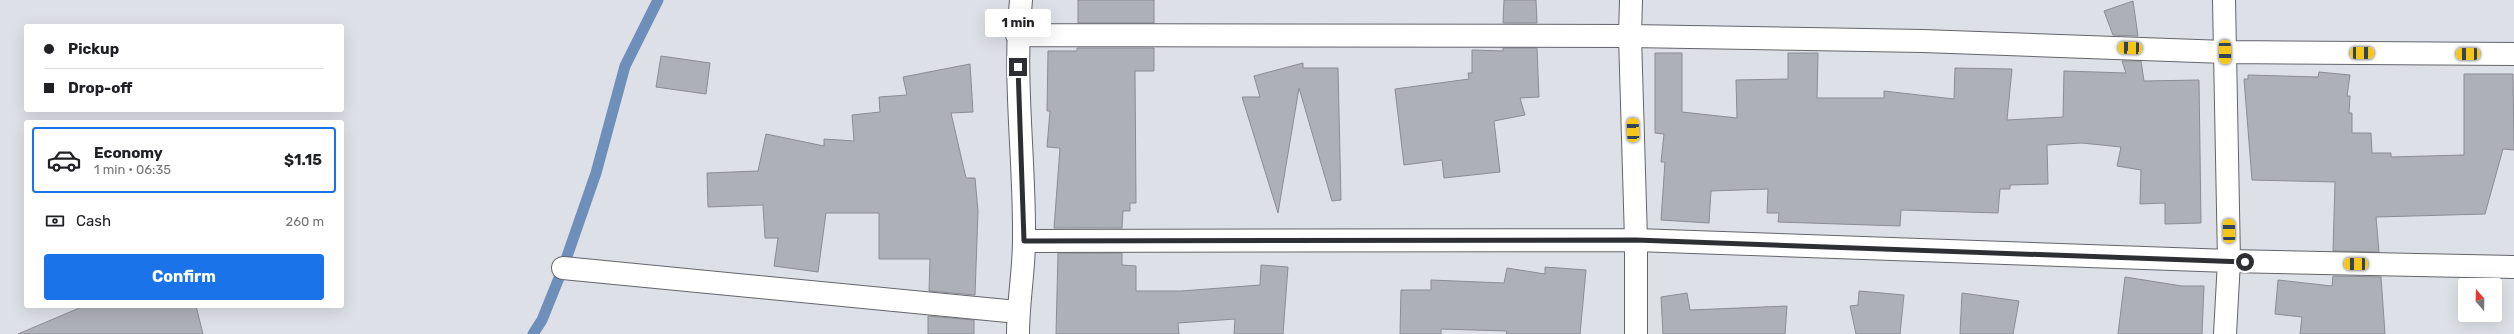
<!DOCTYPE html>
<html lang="en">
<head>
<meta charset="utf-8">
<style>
	:root { --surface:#fff; --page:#f2f2f2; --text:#202124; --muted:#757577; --line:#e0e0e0; --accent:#1a73e8 }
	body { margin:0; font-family:Rubik,sans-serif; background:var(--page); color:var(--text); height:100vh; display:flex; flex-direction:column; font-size:15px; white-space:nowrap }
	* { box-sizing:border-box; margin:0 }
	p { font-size:13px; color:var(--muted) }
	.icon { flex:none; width:22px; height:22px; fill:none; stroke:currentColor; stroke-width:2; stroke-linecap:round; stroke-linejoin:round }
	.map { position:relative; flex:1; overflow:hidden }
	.panel { position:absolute; left:24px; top:120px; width:320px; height:188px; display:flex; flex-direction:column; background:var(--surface); border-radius:4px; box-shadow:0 4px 16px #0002 }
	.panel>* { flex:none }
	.guide { position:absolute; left:24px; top:24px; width:320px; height:88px; border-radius:4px; box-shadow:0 4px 16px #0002; display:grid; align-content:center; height:88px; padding:0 20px; background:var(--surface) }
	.needle { width:26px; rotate:340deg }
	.fabs { position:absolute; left:2458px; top:278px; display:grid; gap:8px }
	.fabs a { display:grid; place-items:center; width:44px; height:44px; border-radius:4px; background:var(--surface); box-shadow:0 4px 16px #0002; font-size:20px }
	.end { position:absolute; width:18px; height:18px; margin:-9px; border:5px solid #2e2f32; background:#fff; box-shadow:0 0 0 2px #fff }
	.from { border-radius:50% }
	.bubble { position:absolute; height:28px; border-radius:4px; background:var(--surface); box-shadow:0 4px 16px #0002; font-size:13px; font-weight:700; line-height:28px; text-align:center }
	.car { position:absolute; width:12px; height:24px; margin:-12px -6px; border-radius:5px; box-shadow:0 0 3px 1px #0007; background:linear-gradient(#f5c518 24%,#345 0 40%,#f5c518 0 76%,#345 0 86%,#f5c518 0) }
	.guide b { display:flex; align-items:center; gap:14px; height:38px; font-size:15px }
	.guide b+b { border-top:1px solid var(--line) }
	.guide i { width:10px; height:10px; background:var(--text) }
	ul { padding:7px 0 0; list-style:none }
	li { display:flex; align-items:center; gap:12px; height:66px; margin:0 8px 6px; padding:0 12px; border:2px solid transparent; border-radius:4px }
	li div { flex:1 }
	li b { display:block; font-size:15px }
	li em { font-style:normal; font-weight:700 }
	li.on { border-color:var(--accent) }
	li>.icon { width:36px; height:36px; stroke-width:1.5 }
	.pay { display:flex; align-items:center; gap:10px; height:44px; padding:0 20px; font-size:15px }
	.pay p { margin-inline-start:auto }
	.button { display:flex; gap:8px; margin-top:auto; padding:8px 20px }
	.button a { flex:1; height:46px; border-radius:4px; background:var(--accent); color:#fff; font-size:16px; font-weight:700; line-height:46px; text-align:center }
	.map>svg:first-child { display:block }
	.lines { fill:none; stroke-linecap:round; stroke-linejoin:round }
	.stream { stroke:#6f8fbb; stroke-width:11 }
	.building { fill:#aeb0b7; stroke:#8b8c94 }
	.minor-casing { stroke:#64656c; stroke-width:24 }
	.minor { stroke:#fff; stroke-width:22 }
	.route { stroke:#2e2f32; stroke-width:5 }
</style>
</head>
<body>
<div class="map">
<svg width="2514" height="334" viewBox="0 0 2514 334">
	<rect width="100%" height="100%" fill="#dee0e7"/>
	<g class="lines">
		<path class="stream" d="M533,334l9,-14 21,-52 33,-95 29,-107 33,-66"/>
	</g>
	<path class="building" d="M1078,0h76v23h-76z
		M1504,0h32l1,23h-34z
		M2133,1l5,35 -25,-1 -9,-24z
		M1077,48h77v23h-19l1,132h-6v8h-7l-1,17h-68l6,-80 -13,-1 3,-36h-3l1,-60h29z
		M1503,48h34l2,49 -19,1 5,17 -31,6 6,51 -56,6 -2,-18 -38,5 -9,-76 74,-10 -1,-6h4v-23l31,1z
		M1655,53h27v59l55,6 -1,-38 52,-1v-26h30l-1,45h67v-7l70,8 1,-31 57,1 -5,51 56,-3 1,-46 62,2 -4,-12h19l3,20 55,-1 2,143 -36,1v-21l-25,1 1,-34 -24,-4 4,-19 -39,-4 -35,2 1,39 -38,1v4h-10l-2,24 -97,-3 -1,16 -122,-4 1,-9h-12l1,-24 -57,2 -2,32 -48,-3 4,-58h-4l3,-28 -9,-1z
		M661,56l49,7 -4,31 -50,-7z
		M1303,63v5h35l3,132 -9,1 -33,-113 -21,125 -36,-116h18l-6,-21z
		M970,64l3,48 -22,1 15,65h9l3,33 -3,84 -46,-4 1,-32h-51v-46h-53l-8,59 -44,-6 4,-28h-13l-2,-33 -55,2 -1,-34 51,-2 8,-37 58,12v-7l30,2 -2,-26 28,-3 -1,-15 28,-2 -4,-18z
		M2319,72l31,3 -3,21h3l-1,17h3v20h19l1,20h19v4l73,-2v-81h49l1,76 -11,-1 -18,65 -109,3 3,35 -46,-1 2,-69 -83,-2 -8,-101h4v-4l70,2z
		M1058,253h64v12l14,1v25h45l79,-6 1,-20 27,2 -5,67h-49l1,-15 -57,4 1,11h-123z
		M1545,267l41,3 -6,64h-74l1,-3 -66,-2v5h-41l1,-44h30v-10l73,3 3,-15 38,6z
		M2333,276l48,1 4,57h-85l2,-17 -27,-3 3,-34 54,6z
		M2125,277l57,9h22l-2,48h-84z
		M1859,291l45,4 -4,39h-44l-6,-28 8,-1z
		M1687,293l3,17 97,-4 -2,28h-122l-2,-37z
		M1962,293l57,8 -6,33h-53z
		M84,306h112l7,28h-185z
		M928,316l46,4v14h-46z"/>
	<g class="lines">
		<g class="minor-casing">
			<path id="minor" d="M1631,0l-1,36 6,204v94
				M2224,0l5,261 -4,73
				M1017,35l613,1 293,5 302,11 289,2
				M1024,241l612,-1 593,21 285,6
				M563,268l455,44
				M1018,334c0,-32 6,-63 6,-94 1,-80 -11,-160 -3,-240"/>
		</g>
		<use href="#minor" class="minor"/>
	</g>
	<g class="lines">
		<path class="route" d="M1018,67l6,174 612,-1 609,22"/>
	</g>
</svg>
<div class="fabs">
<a><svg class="needle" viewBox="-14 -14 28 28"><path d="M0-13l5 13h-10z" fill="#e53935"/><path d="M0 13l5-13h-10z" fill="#757577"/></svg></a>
</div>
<i class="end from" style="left:2245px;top:262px"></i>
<i class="end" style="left:1018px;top:67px"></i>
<div class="bubble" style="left:985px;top:9px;width:66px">1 min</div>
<i class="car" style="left:2130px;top:48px;rotate:272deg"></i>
<i class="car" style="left:2225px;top:52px;rotate:179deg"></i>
<i class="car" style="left:2362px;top:53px;rotate:90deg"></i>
<i class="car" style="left:2468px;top:54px;rotate:270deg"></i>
<i class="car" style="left:1633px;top:130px;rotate:358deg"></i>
<i class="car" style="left:2229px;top:231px;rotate:359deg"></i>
<i class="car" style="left:2356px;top:264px;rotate:271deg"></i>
<div class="guide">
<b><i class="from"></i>Pickup</b>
<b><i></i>Drop-off</b>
</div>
<section class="panel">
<ul>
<li class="on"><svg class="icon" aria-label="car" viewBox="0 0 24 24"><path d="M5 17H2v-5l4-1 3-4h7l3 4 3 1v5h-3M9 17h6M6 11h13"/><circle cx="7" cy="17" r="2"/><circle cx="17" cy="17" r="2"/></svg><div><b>Economy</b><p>1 min · 06:35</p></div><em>$1.15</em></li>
</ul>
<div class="pay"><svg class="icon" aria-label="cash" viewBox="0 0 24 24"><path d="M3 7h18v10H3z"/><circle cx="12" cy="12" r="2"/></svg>Cash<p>260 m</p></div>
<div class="button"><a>Confirm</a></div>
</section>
</div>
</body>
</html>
